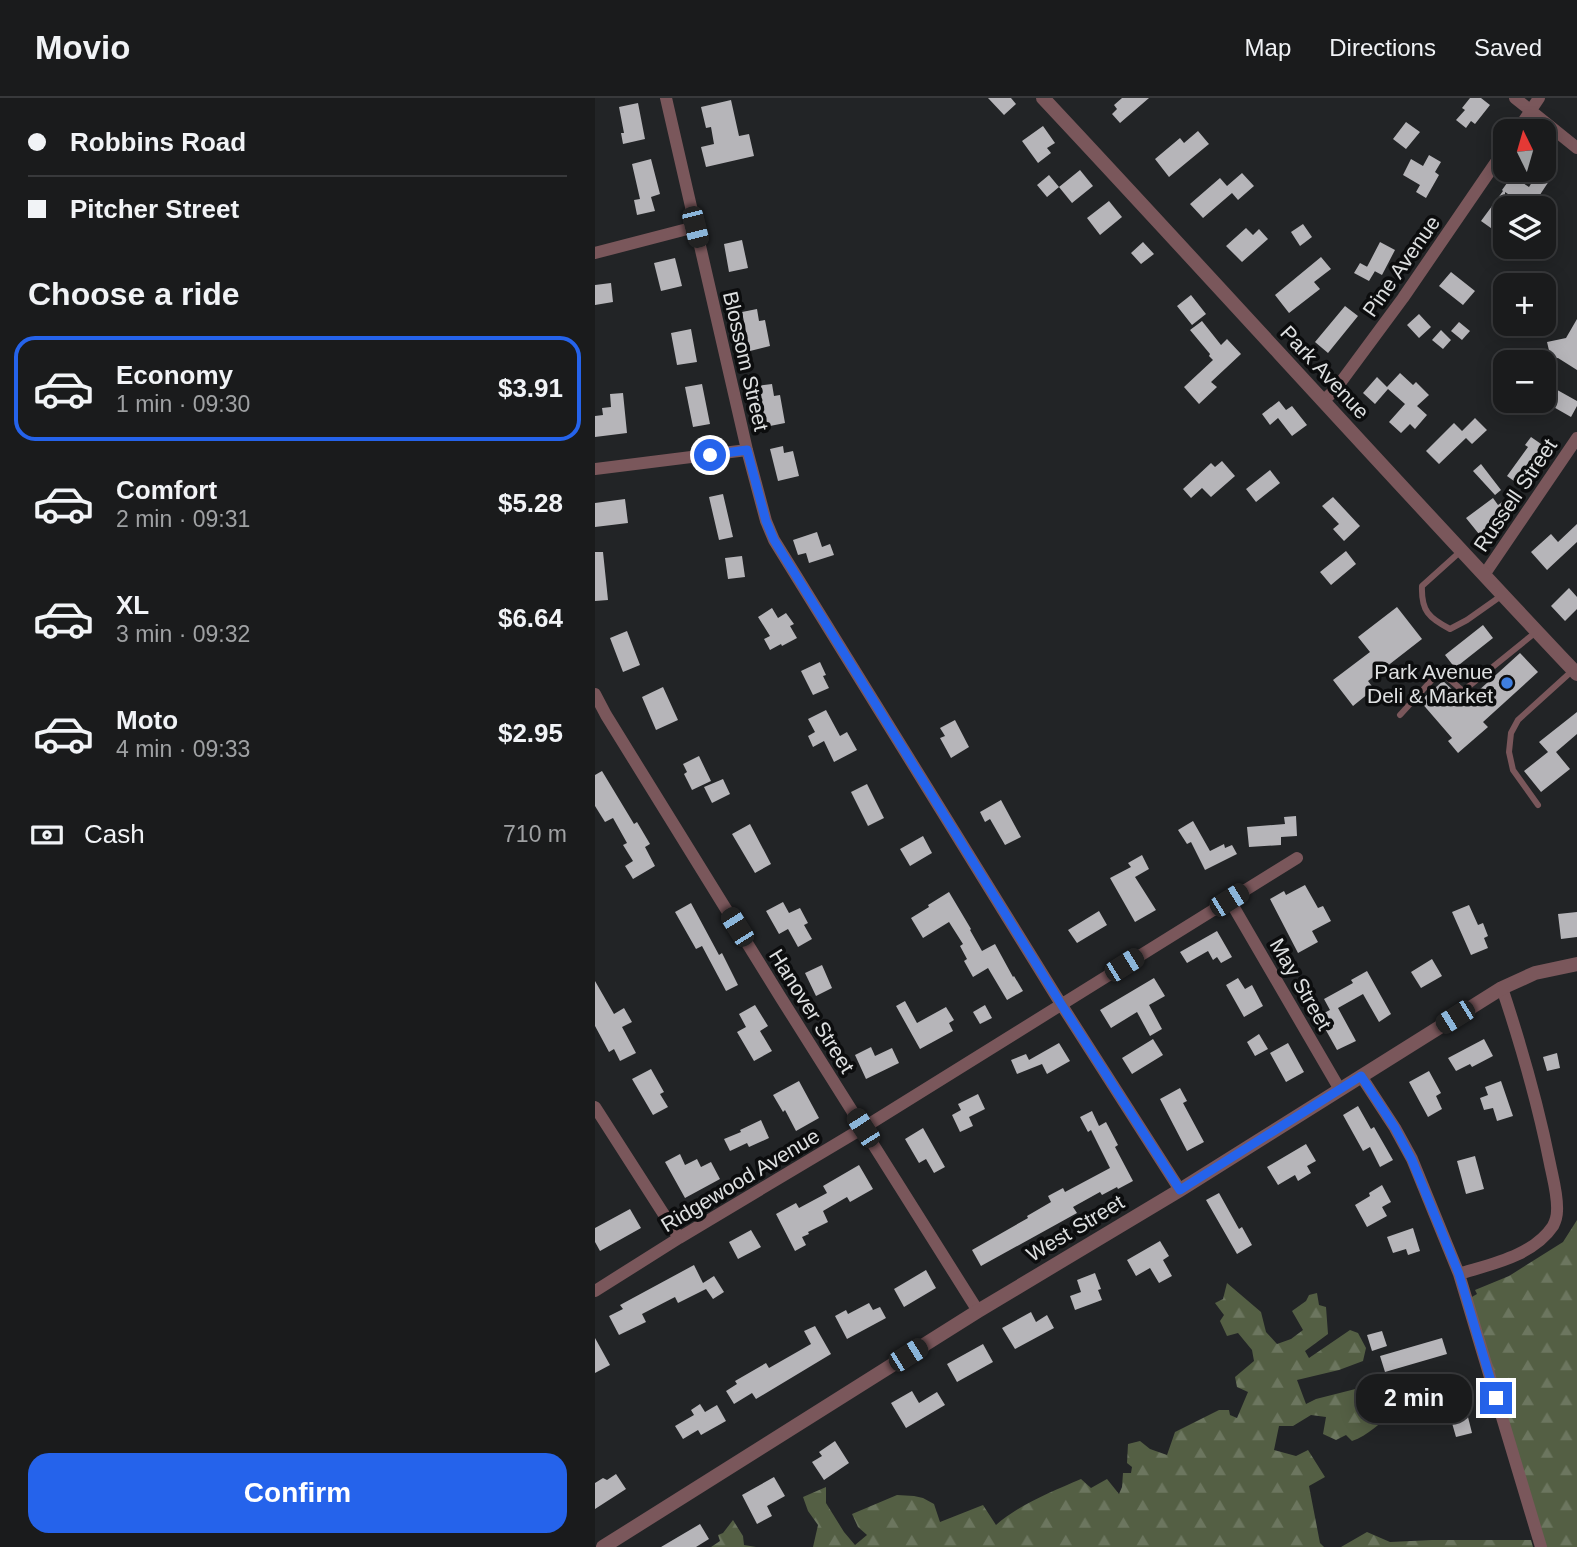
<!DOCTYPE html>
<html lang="en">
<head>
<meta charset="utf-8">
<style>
	:root { --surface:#1a1b1c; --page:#272829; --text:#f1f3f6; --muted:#9fa1a3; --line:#38393b; --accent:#2563eb }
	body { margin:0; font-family:Helvetica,sans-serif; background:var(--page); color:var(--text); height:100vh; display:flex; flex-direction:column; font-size:26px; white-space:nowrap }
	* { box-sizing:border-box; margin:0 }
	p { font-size:23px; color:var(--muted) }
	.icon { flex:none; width:38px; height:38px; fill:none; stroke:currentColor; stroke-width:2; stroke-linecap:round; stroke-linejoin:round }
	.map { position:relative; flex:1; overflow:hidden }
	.panel { display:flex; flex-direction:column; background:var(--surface); width:595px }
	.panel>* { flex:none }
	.hud { display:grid; align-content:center; height:154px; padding:0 28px; background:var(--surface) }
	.needle { width:46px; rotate:355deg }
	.controls { position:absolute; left:898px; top:21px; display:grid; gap:14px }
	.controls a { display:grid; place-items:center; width:63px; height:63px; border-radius:14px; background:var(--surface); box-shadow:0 4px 18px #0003,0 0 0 2px var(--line); font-size:35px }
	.end { position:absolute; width:32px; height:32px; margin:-16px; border:9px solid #2563eb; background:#fff; box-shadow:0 0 0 4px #fff }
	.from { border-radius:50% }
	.bubble { position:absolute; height:49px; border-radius:21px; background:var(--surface); box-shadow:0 4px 18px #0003,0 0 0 2px var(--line); font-size:23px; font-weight:700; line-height:49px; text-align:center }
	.car { position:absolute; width:21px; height:42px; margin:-21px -10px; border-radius:9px; box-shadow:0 0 5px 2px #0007; background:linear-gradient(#222 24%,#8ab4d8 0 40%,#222 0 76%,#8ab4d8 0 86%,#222 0) }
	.hud b { display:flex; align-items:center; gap:24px; height:66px; font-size:26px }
	.hud b+b { border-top:2px solid var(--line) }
	.hud i { width:18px; height:18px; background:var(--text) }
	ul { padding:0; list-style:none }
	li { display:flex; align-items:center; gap:21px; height:105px; margin:0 14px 10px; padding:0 14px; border:4px solid transparent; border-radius:21px }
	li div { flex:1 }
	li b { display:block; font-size:26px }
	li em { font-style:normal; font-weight:700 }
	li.on { border-color:var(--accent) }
	li>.icon { width:63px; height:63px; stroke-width:1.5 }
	h2 { padding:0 28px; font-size:32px; line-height:84px }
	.pay { display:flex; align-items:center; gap:18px; height:77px; padding:0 28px; font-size:26px }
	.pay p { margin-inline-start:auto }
	.primary-button { display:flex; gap:14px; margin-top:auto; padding:14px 28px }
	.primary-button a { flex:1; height:80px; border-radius:21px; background:var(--accent); color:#fff; font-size:28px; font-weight:700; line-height:80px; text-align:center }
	header { display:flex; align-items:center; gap:42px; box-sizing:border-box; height:98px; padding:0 35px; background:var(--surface); border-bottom:2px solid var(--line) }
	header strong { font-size:33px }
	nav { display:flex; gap:38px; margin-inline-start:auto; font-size:24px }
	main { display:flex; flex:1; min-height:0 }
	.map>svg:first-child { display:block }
	.forest { fill:url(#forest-firs) }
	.building { fill:#b6b5b9 }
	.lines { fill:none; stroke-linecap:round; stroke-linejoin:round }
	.service { stroke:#7a575b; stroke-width:6 }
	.minor { stroke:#7a575b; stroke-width:12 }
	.tertiary { stroke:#7a575b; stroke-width:14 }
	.route { stroke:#2563eb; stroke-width:9 }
	.shop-dot { fill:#3f7fe0; stroke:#0c0d0e; stroke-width:2.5 }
	.labels { text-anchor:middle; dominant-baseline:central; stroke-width:7; stroke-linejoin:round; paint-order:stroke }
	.street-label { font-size:21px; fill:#dee0e1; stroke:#0c0d0e }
	.poi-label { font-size:21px; fill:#dee0e1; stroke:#0c0d0e; text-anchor:end }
</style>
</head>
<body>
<header>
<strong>Movio</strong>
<nav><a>Map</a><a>Directions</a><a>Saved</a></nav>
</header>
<main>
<section class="panel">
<div class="hud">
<b><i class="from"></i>Robbins Road</b>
<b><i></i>Pitcher Street</b>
</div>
<h2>Choose a ride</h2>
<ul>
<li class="on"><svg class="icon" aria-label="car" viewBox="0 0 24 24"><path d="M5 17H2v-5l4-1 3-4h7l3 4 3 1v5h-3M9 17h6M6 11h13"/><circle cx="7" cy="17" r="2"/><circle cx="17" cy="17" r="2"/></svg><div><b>Economy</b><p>1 min · 09:30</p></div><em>$3.91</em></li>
<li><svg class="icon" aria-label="car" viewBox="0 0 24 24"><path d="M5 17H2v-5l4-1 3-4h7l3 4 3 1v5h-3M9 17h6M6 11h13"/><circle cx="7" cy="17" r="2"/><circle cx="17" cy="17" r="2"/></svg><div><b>Comfort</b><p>2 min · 09:31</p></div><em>$5.28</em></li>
<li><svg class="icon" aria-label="car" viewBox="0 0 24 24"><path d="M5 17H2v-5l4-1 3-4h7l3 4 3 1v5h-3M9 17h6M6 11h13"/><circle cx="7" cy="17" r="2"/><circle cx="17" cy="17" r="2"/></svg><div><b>XL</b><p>3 min · 09:32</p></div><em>$6.64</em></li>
<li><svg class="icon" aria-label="car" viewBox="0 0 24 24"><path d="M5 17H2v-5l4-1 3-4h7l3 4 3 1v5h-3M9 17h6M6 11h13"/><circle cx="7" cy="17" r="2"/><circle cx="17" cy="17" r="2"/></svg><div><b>Moto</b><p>4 min · 09:33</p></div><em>$2.95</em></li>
</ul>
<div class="pay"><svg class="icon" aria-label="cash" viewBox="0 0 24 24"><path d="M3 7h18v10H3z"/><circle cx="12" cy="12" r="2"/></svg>Cash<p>710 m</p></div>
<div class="primary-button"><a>Confirm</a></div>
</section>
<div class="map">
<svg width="982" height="1449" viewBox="0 0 982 1449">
	<defs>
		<pattern id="forest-firs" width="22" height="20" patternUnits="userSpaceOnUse" patternTransform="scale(1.75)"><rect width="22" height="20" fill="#545f44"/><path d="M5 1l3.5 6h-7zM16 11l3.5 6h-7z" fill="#6c765f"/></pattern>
	</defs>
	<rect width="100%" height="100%" fill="#222426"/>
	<path class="forest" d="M982,1122v327h-31l-76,-249 7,-4 -2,-4 34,-14 54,-34z
		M632,1185l34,29 5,20 11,12 14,-5 12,-9 -11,-19 14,-10 3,-6 8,-2 2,12 7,2 2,27 -23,17 4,7 41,-28 8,3 8,15 -3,13 -24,9 -42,10 9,24 10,-5 63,-16 15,30c-14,9 -26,23 -42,28l-6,-6 -10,5 -13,-6 3,-17 -15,-2 -18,11h-14l-5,24 22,6 12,-6 17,27 -16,9 11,57 4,4h-511l5,-22 -10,-14 -5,-14 23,-10v16l18,29 11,13 12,-10 -9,-8 -6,-13 45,-19 17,1 9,2 11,6 6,18 43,-17 13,20c24,-21 55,-33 85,-46l10,9 16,-9 12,15 3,-7 1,-14h8l1,-6 -5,-4 1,-19 12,-3 10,8 17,6 8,-23 44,-22h10l1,5 7,3 11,-26 -11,-5 -2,-10 19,-16 -2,-11 -14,-17 -11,3 -7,-15 4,-6 -9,-12 8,-4z
		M138,1422l10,16 1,9 12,2h-45l9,-6 -2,-6 5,-2z
		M772,1434l23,10 42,-2h99l2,7h-192z"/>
	<path class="building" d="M393,0h23l5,6 -12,11z
		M527,0h27l-29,25 -8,-9 5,-5 -3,-4z
		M875,0h11l9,7 -15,19 -4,-3 -5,7 -10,-8 9,-10 -3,-2z
		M136,2l8,36 10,-2 5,22 -48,11 -5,-20 13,-3 -3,-17 -5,1 -5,-21z
		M43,5l7,36 -22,5 -2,-11h3l-5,-26z
		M811,24l14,10 -14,17 -13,-10z
		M448,28l12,17 -8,5 4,5 -13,10 -16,-22z
		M603,33l11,13 -40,33 -14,-18 25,-21 4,5z
		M834,57l12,7 -6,10 4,3 -13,23 -10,-6 4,-7 -17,-10 8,-16 12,7z
		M56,61l9,35 -9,3 4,14 -18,4 -3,-15 6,-1 -8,-35z
		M485,72l13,16 -21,17 -13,-16z
		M647,75l12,13 -16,14 -6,-7 -29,25 -13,-14 30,-26 7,8z
		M942,76l12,7 -17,26 -7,-5 -2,2 -18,-12v46l-24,-17 22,-30 -1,-1 10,-14 17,11z
		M454,77l10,12 -12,10 -10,-12z
		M514,103l13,16 -22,18 -13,-17z
		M708,126l9,13 -12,9 -9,-14z
		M651,130l7,7 6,-6 9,10 -26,23 -16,-16z
		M147,142l6,28 -19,4 -5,-28z
		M548,144l11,12 -13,10 -10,-11z
		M785,144l15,8 -13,25 -15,-8z
		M726,159l10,12 -17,13 6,7 -31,24 -14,-18z
		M80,160l7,28 -21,5 -7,-28z
		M765,165l15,8 -6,10 -15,-8z
		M856,174l24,19 -12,14 -24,-19z
		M16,185l2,19 -18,3v-20z
		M596,197l15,19 -14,11 -15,-19z
		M750,208l13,10 -30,37 -13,-11z
		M162,211l2,12 6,-1 5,26 -20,5 -8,-39z
		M824,216l12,13 -12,11 -12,-13z
		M982,221v51l-19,-12 -7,1 -4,-17 19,-4z
		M607,223l19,24 6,-6 14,15 -30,28 6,5 -18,17 -15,-17 29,-27 -4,-4 1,-2 -20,-24z
		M864,224l11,9 -8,9 -11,-9z
		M96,231l6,33 -20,3 -6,-32z
		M846,232l10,10 -8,9 -11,-9z
		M805,275l13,12 3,-3 13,13 -12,11 10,9 -12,14 -5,-5 -9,9 -12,-11 16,-18 -17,-15 -13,15 -12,-11 14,-16 10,10z
		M948,284l34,19v5l-6,11 -28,-16z
		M107,286l8,40 -17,3 -8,-40z
		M177,286l2,12 6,-1 5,28 -20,4 -8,-41z
		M28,295l4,40 -32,4v-21l8,-1 -1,-7 9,-1 -1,-13z
		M684,303l7,9 6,-4 15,19 -15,11 -14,-18 -8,7 -8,-11z
		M880,320l12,12 -15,14 -6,-6 -27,26 -13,-13 28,-28 8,8z
		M936,339l13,9 -3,5 4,3 -24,32 -14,-10 21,-29 -3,-2z
		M188,348l1,7 9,-2 6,25 -21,5 -8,-32z
		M627,363l13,15 -24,21 -9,-9 -11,10 -8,-9 28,-26 4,4z
		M886,366l20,26 -6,5 -22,-24z
		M675,372l10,13 -24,19 -10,-13z
		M128,396l10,43 -14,3 -10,-43z
		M738,399l27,29 -16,15 -11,-12 6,-5 -17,-18z
		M898,400l5,7 10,-7 9,12 -34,29 -17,-21z
		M30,401l3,24 -33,4v-24z
		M982,426v18l-30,28 -16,-18 20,-18 7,8z
		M222,434l5,15 8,-3 4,11 -25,8 -3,-10 -8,2 -5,-15z
		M751,453l10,13 -25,21 -11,-13z
		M0,454h8l5,48 -13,1z
		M147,458l3,21 -17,2 -3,-21z
		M974,490l8,9v12l-12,12 -14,-15z
		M802,509l25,32 -54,42 6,8 -21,17 -20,-26 37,-28 -12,-15z
		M177,510l6,10 8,-5 8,11 -4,2 7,12 -15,8 -1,-2 -11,6 -6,-11 6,-3 -12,-19z
		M888,527l10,13 -38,30 -10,-13z
		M32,533l13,34 -17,7 -13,-34z
		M925,555l18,19 -55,50 5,5 -30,26 -10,-12 4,-3 -32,-37 23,-20 23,21z
		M225,564l6,13 -3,1 6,12 -16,7 -12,-24z
		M68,589l15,33 -22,10 -14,-33z
		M231,612l14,26 7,-4 10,18 -23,12 -10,-21 -11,6 -5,-11 7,-4 -7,-13z
		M982,614v22l-21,18 14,17 -29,23 -17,-21 24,-19 -9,-10z
		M360,622l14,27 -18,11 -11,-20 5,-2 -5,-8z
		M104,658l12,25 -19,9 -8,-16 3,-2 -4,-8z
		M7,673l32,53 3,-2 13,22 -5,3 10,19 -22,13 -8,-13 8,-5 -10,-16 4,-2 -14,-25 -8,4 -10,-16v-31z
		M128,681l7,15 -18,9 -8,-16z
		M272,686l17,34 -16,8 -17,-34z
		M406,702l20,37 -16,8 -15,-26 -5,3 -5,-10z
		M701,718l1,20 -16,1v8l-32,2 -2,-20 38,-3 -1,-7z
		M598,723l17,30 14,-7 1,4 7,-3 5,9 -32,16 -14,-28 -4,2 -9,-14z
		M155,726l21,40 -16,9 -23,-39z
		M328,738l9,17 -22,13 -10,-17z
		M547,757l7,14 -14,8 21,33 -21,12 -25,-44 21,-11 -3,-4z
		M710,787l13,23 5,-2 8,15 -19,10 6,11 -20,11 -28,-54 14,-8 2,4z
		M354,794l22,37 -1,1 12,21 13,-7 18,33 1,-1 9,15 -16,9 -19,-32 -15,9 -9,-16 3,-2 -7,-13 3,-2 -14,-22 -26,16 -12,-20 18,-11 -1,-2z
		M188,804l6,11 11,-5 8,15 -4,2 8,14 -14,8 -10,-18 -9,5 -13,-23z
		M96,805l28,52 3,-2 16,32 -12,6 -24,-45 -6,3 -21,-37z
		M874,807l9,20 5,-2 5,13 -4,2 4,10 -17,7 -19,-43z
		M504,813l8,14 -30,18 -9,-13z
		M982,814v25l-16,2 -3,-25z
		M622,833l15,26 -11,6 -4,-6 -4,3 -5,-9 -21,12 -7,-11z
		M837,861l10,17 -21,12 -10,-16z
		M227,867l10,23 -16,8 -11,-23z
		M772,873l24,43 -12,8 -16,-28 -25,14 18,33 -19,9 -19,-34 12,-6 -6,-11 29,-16 -2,-3z
		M559,880l11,18 -16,9 13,24 -12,7 -13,-24 -26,16 -11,-18z
		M643,880l7,11 7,-4 11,21 -19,11 -18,-32z
		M0,883l19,33 10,-6 8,14 -10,5 14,26 -16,8 -6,-12 -5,3 -14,-26z
		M310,903l12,22 29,-16 8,13 -5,3 4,8 -33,18 -24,-43z
		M160,907l13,21 -8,5 12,20 -18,10 -17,-29 9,-5 -7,-13z
		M390,907l7,13 -12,6 -7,-12z
		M664,936l9,15 -13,7 -8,-14z
		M558,941l10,16 -31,19 -10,-16z
		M889,941l9,17 -21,11 -2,-3 -14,7 -8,-13z
		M464,945l11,18 -23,13 -5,-10 -25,10 -6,-14 15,-6 3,6z
		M693,945l16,29 -18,10 -16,-29z
		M276,949l4,9 17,-8 7,15 -33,16 -11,-24z
		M962,955l3,15 -13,3 -4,-14z
		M56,971l13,23 -4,2 8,13 -15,8 -21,-36z
		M834,973l12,22 -5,3 6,13 -14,8 -19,-35z
		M204,983l20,37 -23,13 -11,-21 -2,2 -10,-17z
		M906,983l12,35 -16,5 -4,-13 -9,2 -4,-12 8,-3 -3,-8z
		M585,990l7,13 -4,2 21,39 -17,9 -27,-52z
		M383,996l7,15 -16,8 4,9 -13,6 -8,-17 9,-5 -3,-6z
		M763,1008l13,23 3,-2 19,33 -13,7 -10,-20 -7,4 -20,-36z
		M497,1013l7,15 7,-4 12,23 -3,2 18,34 -15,8 -1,-2 -15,8 -2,-3 -27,15 4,6 -96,53 -9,-16 56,-32 -1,-2 24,-14 -3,-6 15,-8 2,4 45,-24 -19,-38 -3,2 -8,-15z
		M166,1022l8,18 -20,9 -2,-4 -17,8 -6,-12 17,-7 -1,-2z
		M328,1030l22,39 -11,6 -8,-14 -7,4 -14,-24z
		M711,1046l10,17 -9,5 4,7 -13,8 -3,-6 -17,10 -11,-18z
		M85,1056l5,11 12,-6 4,8 10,-5 9,17 -35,19 -20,-36z
		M880,1058l9,33 -18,5 -9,-33z
		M264,1067l14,24 -23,13 -3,-5 -24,14 5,11 -20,10 1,2 -7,3 4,8 -11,6 -19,-37 20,-11 3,5 28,-15 -4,-7z
		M787,1087l9,17 -9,5 5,9 -20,11 -12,-22 15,-9 -1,-3z
		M624,1095l20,36 3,-2 10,18 -15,9 -31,-54z
		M35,1111l11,19 -41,23 -5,-9v-14z
		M818,1130l7,23 -12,4 -2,-6 -13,4 -6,-16z
		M156,1132l10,17 -23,12 -9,-17z
		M565,1143l9,15 -6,4 9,16 -13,7 -9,-15 -14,8 -9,-16z
		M99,1167l9,18 11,-7 10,16 -11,7 -7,-10 -28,14 -3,-6 -33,17 4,8 -27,13 -10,-19 14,-7 -3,-4z
		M331,1172l10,18 -32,19 -10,-18z
		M500,1175l6,16 -3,1 4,10 -27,10 -5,-14 11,-4 -4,-12z
		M274,1205l4,7 7,-3 6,11 -39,21 -12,-23 11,-6 2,4z
		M436,1214l5,10 11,-7 7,13 -39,21 -13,-21z
		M220,1228l16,28 -75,45 -4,-6 -18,11 -8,-13 11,-7 -2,-3 31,-18 3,5 42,-24 -7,-13z
		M787,1233l5,15 -15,5 -5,-16z
		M0,1240l15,27 -15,8z
		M847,1240l5,16 -62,18 -5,-16z
		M388,1246l10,18 -36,20 -10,-18z
		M861,1286l5,17h3l8,32 -16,4 -4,-14 -6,1 -4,-18 3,-1 -5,-16z
		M317,1293l7,12 18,-11 8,13 -39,23 -15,-25z
		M105,1306l5,8 12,-7 9,16 -25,14 -3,-5 -15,9 -8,-13 19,-11 -3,-5z
		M240,1343l14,22 -25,17 -12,-18 10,-6 -3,-4z
		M21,1376l10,15 -31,20v-26l8,-5 4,2z
		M179,1379l11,19 -18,10 5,10 -15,8 -15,-29z
		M105,1426l9,15 -13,8h-35z"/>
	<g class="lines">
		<path class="service" d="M867,452l-40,36c-1,25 7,32 28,43l17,-9 34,-24
			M805,617l40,-44 23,20 73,-59
			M943,707l-25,-35 -4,-18 2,-19 7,-13 54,-49"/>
		<path class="minor" d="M71,0l81,352 19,71 8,19 287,464 119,186
			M920,0l62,50
			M922,33l22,-33
			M0,155l100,-26
			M728,303l12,-11 68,-92 102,-149
			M0,371l152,-19
			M889,477l93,-137
			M0,596l11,21 175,283 197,313
			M634,801l110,189
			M766,978l34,52 17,31 47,115 82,273
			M0,1009l84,131
			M864,1176c32,-10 74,-18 94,-48 2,-4 4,-10 4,-15 1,-15 -4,-32 -7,-47 -12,-60 -29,-119 -48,-176
			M0,1193l84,-53 184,-110 434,-270"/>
		<path class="tertiary" d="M448,0c179,191 354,386 534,576
			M8,1449l375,-236 202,-121 322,-202 33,-15 42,-9"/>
	</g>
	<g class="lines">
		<path class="route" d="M115,357l37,-5 19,71 8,19 287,464 119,186 181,-114 34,52 17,32 47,114 37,124"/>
	</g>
	<circle class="shop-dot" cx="912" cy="585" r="7"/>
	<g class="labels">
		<g class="street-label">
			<text transform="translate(806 168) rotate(-55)">Pine Avenue</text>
			<text transform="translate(151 263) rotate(77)">Blossom Street</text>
			<text transform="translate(730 274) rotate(47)">Park Avenue</text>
			<text transform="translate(920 397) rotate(-56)">Russell Street</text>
			<text transform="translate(706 886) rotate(60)">May Street</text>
			<text transform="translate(217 913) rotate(58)">Hanover Street</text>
			<text transform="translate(145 1082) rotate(-31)">Ridgewood Avenue</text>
			<text transform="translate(480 1130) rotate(-31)">West Street</text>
		</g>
		<g class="poi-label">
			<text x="898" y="573">Park Avenue<tspan x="898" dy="24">Deli &amp; Market</tspan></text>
		</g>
	</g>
</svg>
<div class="controls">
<a><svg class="needle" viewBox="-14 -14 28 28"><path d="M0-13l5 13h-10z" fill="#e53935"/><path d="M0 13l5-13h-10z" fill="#9fa1a3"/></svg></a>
<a><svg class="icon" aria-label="layers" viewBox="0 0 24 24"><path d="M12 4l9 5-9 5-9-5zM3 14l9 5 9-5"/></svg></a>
<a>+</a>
<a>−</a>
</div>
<i class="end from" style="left:115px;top:357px"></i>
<i class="end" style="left:901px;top:1300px"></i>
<div class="bubble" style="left:761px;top:1276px;width:116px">2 min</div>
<i class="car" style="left:100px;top:129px;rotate:166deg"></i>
<i class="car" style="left:634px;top:802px;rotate:58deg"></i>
<i class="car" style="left:142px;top:829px;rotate:328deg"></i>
<i class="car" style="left:529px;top:867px;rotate:58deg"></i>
<i class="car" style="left:860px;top:919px;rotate:238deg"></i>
<i class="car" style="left:268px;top:1030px;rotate:327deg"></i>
<i class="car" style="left:313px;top:1257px;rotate:58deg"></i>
</div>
</main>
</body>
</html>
